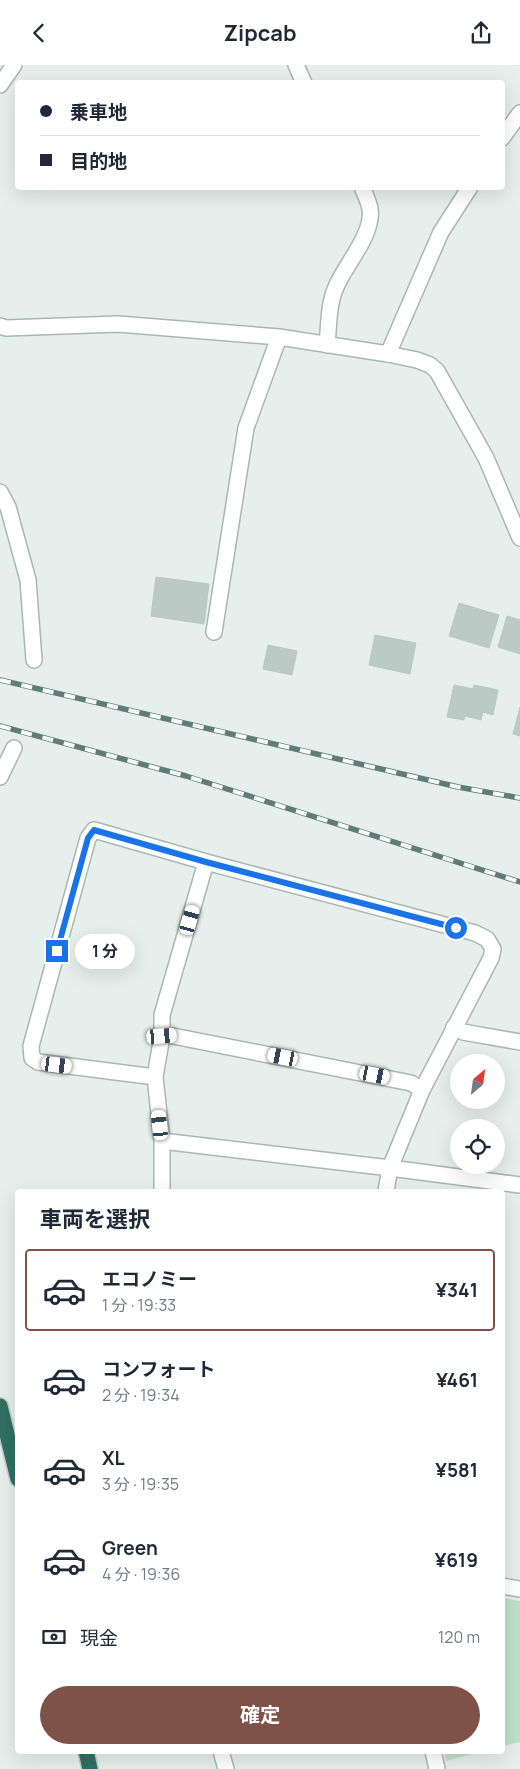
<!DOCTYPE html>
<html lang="ja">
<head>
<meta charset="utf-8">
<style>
	:root { --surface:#fff; --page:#f2f2f3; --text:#1f2937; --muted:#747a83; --line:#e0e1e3; --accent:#7f5249 }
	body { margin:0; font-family:Manrope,"Noto Sans JP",sans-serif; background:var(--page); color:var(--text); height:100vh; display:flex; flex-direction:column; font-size:19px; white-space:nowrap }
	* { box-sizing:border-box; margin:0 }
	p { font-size:16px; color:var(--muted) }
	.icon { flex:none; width:28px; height:28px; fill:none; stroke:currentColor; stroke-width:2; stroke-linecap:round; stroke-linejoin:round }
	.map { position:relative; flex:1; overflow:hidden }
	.sheet { position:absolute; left:15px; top:1124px; width:490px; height:565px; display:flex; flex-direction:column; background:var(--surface); border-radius:5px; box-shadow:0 5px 20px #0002 }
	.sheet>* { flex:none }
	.hud { position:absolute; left:15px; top:15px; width:490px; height:110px; border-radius:5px; box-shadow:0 5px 20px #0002; display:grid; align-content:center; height:110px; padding:0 25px; background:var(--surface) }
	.needle { width:32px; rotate:29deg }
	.fabs { position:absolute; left:450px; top:989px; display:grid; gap:10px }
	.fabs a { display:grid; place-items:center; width:55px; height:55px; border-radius:50%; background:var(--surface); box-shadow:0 5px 20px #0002; font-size:25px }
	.end { position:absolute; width:22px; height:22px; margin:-11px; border:6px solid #1a73e8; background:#fff; box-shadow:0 0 0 2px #fff }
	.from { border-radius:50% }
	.bubble { position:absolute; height:35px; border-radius:18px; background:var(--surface); box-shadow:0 5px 20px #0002; font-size:16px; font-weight:700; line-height:35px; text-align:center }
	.car { position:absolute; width:15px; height:30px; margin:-15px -8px; border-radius:6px; box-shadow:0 0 4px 1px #0007; background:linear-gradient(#fff 24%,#345 0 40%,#fff 0 76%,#345 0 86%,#fff 0) }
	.hud b { display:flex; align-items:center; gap:18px; height:48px; font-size:19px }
	.hud b+b { border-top:1px solid var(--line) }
	.hud i { width:12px; height:12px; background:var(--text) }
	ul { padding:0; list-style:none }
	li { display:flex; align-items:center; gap:15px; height:82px; margin:0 10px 8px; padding:0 15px; border:2px solid transparent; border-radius:5px }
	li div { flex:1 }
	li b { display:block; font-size:19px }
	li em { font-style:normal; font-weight:700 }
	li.on { border-color:var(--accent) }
	li>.icon { width:45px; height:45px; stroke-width:1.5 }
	h2 { padding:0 25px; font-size:22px; line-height:60px }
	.pay { display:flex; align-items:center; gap:12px; height:55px; padding:0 25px; font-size:19px }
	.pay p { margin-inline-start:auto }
	.button { display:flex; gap:10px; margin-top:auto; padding:10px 25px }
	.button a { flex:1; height:58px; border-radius:30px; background:var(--accent); color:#fff; font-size:20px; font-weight:700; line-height:58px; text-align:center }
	header { display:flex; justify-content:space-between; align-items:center; height:65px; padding:0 25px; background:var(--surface); font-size:22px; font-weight:700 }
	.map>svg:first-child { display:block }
	.green { fill:#bfe0c8 }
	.building { fill:#bbcac4; stroke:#b8c9c2 }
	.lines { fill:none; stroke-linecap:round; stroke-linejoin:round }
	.lane-casing { stroke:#a8b8b2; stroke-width:18 }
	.street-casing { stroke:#a8b8b2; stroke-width:18 }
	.highway-casing { stroke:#c2cac8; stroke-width:18 }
	.lane { stroke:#fff; stroke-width:15 }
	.street { stroke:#fff; stroke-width:15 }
	.highway { stroke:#2f6f62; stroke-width:15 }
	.rail-casing { stroke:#5f7d75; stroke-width:5.5 }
	.rail { stroke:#f7fbf9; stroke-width:4; stroke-dasharray:11; stroke-linecap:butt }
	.route { stroke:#1a73e8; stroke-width:6 }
</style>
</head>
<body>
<header><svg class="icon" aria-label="back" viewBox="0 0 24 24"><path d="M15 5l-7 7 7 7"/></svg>Zipcab<svg class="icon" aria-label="share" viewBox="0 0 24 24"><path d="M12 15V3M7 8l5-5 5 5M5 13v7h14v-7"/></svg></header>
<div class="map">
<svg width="520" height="1704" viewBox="0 0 520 1704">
	<rect width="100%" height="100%" fill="#e6efeb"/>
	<path class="green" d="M503,1533l17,3v141l-17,4z
		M444,1686h40l-38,10z"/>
	<path class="building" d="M156,512l53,7 -5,40 -53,-8z
		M459,538l40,12 -10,33 -40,-12z
		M507,551l13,4v34l-22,-7z
		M375,570l41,8 -6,31 -41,-9z
		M268,580l29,6 -5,24 -29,-6z
		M454,620l19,4 1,-4 24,5 -5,25 -10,-3 -2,8 -16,-4 -1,4 -17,-3z
		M520,642v29l-7,-2z"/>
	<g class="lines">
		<g class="lane-casing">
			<path id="lane" d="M502,73l18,-25
				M388,289l53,-122 29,-45
				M454,962l9,5 57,10
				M221,1686l5,18"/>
		</g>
		<g class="street-casing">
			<path id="street" d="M296,0l8,18
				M0,20l14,-20
				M0,261l6,2 112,-4 161,13 109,17 29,6 13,5 7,6 49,87 34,80
				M327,280c2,-19 1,-40 9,-58 9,-22 38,-53 34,-78 -1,-7 -5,-15 -8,-22
				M0,427l8,15 20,73 6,80
				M214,567l32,-204 33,-91
				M0,712l14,-29
				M162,971h11l238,47 11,7
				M155,1012l-117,-15 -6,-4 -1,-12 57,-208 6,-8 112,32 269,71 12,6 6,10 -2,9 -69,132 -32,78 -4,23
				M162,1076l228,27 130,17
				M162,1126v-50l-7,-64 7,-41v-21l44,-153
				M502,1521l18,3
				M433,1686l4,18"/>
		</g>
		<g class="highway-casing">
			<path id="highway" d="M0,1341l18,73
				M86,1686l4,18"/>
		</g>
		<use href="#lane" class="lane"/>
		<use href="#street" class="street"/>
		<use href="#highway" class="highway"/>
		<g class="rail-casing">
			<path id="rail" d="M0,615l458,107 62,11
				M0,661l186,50 334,106"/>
		</g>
		<use href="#rail" class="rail"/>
	</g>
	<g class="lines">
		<path class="route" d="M57,886l31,-113 6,-8 112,32 250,66"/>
	</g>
</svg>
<div class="fabs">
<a><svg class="needle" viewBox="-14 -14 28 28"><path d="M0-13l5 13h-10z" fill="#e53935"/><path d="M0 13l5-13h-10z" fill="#747a83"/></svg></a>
<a><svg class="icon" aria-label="locate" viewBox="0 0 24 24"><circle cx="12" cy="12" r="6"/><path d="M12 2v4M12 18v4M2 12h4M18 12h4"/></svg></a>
</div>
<i class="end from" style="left:456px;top:863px"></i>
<i class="end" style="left:57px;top:886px"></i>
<div class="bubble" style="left:75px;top:869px;width:60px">1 分</div>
<i class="car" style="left:190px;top:855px;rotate:16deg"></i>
<i class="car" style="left:162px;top:971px;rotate:86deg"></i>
<i class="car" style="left:283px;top:992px;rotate:281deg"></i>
<i class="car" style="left:57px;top:1000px;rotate:97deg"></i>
<i class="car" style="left:375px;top:1010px;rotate:101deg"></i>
<i class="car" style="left:160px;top:1060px;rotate:354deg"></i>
<div class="hud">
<b><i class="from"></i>乗車地</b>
<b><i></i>目的地</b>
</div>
<section class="sheet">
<h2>車両を選択</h2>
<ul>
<li class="on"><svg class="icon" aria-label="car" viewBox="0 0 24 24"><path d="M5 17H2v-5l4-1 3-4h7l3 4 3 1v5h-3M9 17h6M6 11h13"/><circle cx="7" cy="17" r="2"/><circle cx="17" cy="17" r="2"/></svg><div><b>エコノミー</b><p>1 分 · 19:33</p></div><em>¥341</em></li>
<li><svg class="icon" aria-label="car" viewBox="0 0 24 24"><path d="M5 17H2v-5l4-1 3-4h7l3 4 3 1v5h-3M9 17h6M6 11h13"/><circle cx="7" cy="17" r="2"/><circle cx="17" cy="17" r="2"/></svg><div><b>コンフォート</b><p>2 分 · 19:34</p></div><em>¥461</em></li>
<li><svg class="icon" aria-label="car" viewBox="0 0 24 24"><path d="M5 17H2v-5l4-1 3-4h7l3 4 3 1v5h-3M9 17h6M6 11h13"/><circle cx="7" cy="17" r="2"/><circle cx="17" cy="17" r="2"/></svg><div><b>XL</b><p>3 分 · 19:35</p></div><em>¥581</em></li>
<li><svg class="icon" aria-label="car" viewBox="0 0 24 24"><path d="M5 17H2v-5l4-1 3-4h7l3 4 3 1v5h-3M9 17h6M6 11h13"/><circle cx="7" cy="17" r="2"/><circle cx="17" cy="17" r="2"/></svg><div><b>Green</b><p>4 分 · 19:36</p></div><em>¥619</em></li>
</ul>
<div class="pay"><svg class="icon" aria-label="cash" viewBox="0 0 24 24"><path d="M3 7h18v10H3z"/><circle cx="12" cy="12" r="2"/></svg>現金<p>120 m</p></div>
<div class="button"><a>確定</a></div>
</section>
</div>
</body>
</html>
